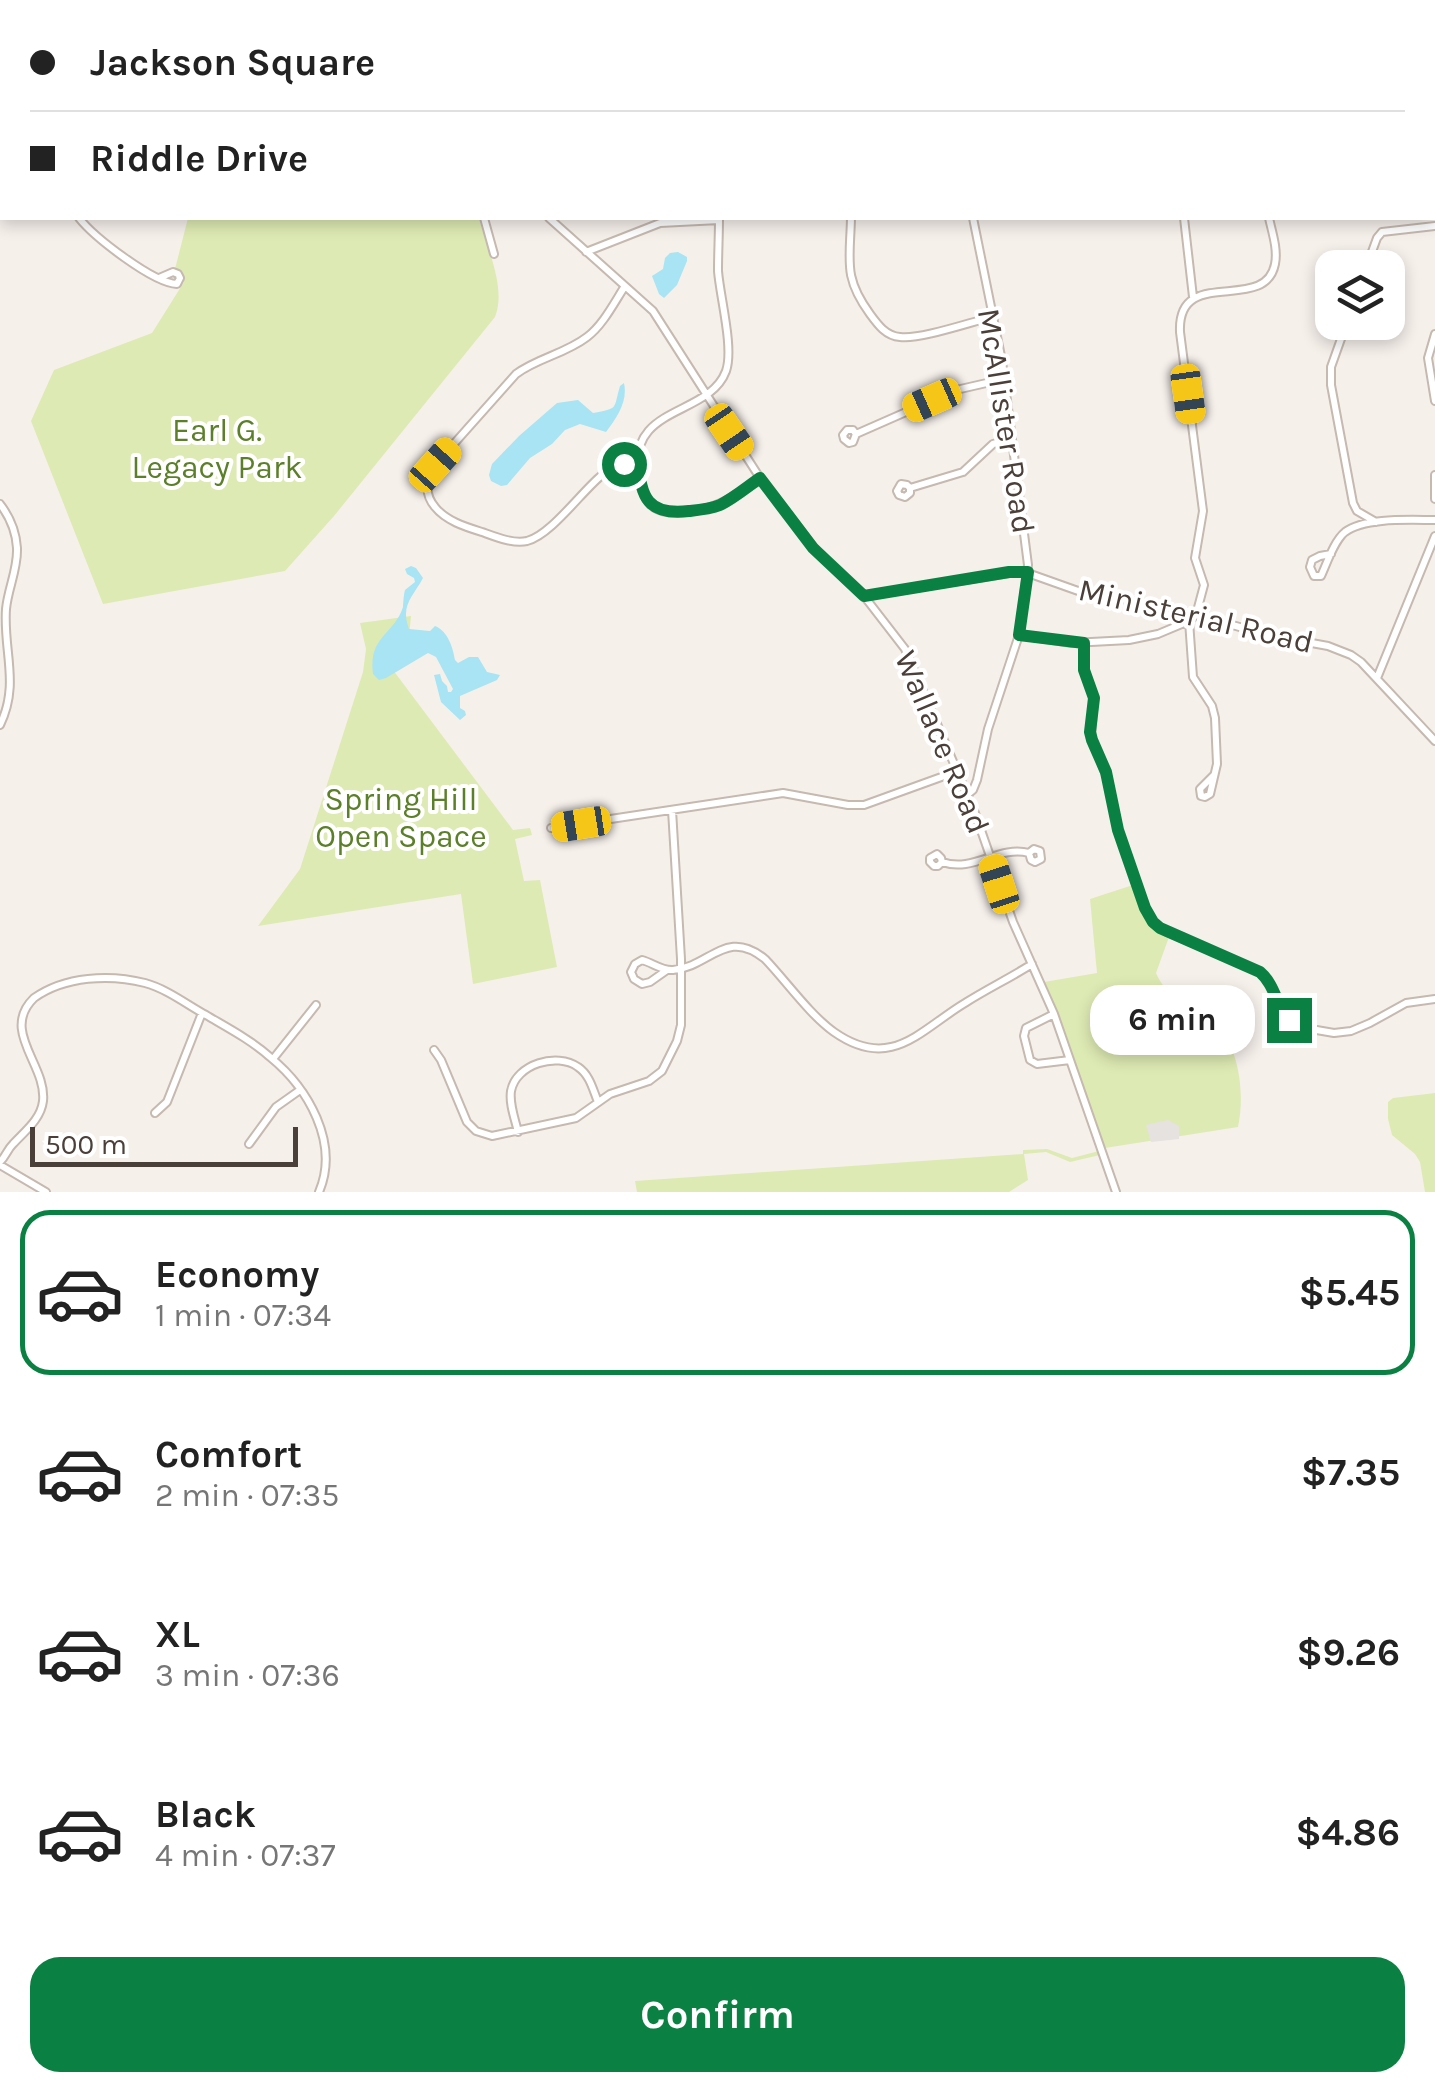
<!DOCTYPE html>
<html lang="en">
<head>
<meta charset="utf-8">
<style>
	:root { --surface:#fff; --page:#f6f6f6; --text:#222; --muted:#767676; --line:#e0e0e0; --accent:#0b8043 }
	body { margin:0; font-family:Karla,sans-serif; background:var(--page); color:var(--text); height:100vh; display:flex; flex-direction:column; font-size:38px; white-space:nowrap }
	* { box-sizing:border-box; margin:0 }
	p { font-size:32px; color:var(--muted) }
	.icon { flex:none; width:55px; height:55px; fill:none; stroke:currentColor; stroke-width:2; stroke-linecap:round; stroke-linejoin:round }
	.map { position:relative; height:1192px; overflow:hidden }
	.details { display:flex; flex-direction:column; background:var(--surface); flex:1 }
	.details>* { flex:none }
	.banner { position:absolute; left:0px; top:0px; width:1435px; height:220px; box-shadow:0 5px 15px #0003; display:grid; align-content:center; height:220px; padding:0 30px; background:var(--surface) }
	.buttons { position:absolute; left:1315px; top:250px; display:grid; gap:20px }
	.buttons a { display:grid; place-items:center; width:90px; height:90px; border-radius:20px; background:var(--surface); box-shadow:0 5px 15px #0003; font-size:50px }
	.scale { position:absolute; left:30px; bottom:25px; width:268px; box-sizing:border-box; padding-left:10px; border:5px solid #4b4039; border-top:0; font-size:28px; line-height:35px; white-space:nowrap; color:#4b4039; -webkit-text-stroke:8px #fff; paint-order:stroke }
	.end { position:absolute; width:45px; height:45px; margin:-22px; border:12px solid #0b8043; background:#fff; box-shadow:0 0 0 5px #fff }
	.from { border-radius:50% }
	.bubble { position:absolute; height:70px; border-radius:30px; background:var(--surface); box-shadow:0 5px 15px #0003; font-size:32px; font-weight:700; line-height:70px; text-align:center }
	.car { position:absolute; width:30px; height:60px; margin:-30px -15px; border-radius:12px; box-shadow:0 0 8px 2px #0007; background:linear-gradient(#f5c518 24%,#345 0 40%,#f5c518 0 76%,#345 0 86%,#f5c518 0) }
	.banner b { display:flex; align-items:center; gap:35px; height:95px; font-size:38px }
	.banner b+b { border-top:2px solid var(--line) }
	.banner i { width:25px; height:25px; background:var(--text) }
	ul { padding:18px 0 0; list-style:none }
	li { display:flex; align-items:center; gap:30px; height:165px; margin:0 20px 15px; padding:0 10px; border:5px solid transparent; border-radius:30px }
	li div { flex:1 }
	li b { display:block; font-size:38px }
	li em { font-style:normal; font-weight:700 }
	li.selected { border-color:var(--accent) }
	li>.icon { width:90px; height:90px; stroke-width:1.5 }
	.button { display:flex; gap:20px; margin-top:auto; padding:20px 30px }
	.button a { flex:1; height:115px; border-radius:30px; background:var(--accent); color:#fff; font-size:40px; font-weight:700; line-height:115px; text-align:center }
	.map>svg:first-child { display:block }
	.green { fill:#deeab4 }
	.parking { fill:#e5e2e0 }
	.water { fill:#a8e4f3 }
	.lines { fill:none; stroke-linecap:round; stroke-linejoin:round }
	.minor-casing { stroke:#c5b9b0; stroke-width:10 }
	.minor { stroke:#fff; stroke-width:6 }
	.route { stroke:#0b8043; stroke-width:12 }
	.labels { text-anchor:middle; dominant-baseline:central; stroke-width:8; stroke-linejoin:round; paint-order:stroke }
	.street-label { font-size:32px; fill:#4b4039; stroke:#fff }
	.park-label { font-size:32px; fill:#5c7f29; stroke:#fff }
</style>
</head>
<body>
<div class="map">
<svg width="1435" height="1192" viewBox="0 0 1435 1192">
	<rect width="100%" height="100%" fill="#f6f0eb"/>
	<path class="green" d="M188,218h291c7,29 28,69 16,99l-161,199 -49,55 -182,33 -72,-183 23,-51 98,-37 32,-51 -2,-8 -7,-5z
		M411,616l-3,31 -18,19 123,164 17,-2 2,7 -17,4 9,42 16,-1 17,87 -84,17 -12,-90 -203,32 42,-57 63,-197 3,-23 -6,-26z
		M1136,884c8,23 10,42 33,53l-13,36c11,26 29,24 48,38 34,25 42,78 34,116l-133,21 -47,-134 -14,-32 53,-9 -7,-74z
		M1435,1093v99h-10l-5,-30 -5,-8 -23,-19 -4,-16v-17l5,-4z
		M1047,1149l25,9 27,-7 1,4 -30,7 -24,-10 -22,2 4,26 -19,12h-372l-2,-11 388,-27v-4z"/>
	<path class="parking" d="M1168,1120l11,6v13l-28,3 -5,-17z"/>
	<path class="water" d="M678,252l9,5v4l-10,24 -13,13 -5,-4 -7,-18 11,-7 2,-11 5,-5z
		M624,383c4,19 -7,34 -18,49l-26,-8 -15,6 -13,14 -22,14 -23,27 -6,1 -10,-5 -2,-6 3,-11 27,-28 38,-33 21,-3 15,13c26,-5 20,-3 27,-27z
		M411,566l5,2 7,10c-10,19 -23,27 -14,51l21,2 5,-5c13,5 18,22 20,34l3,3 11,-6h9l9,15 13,3 -3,5 -37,16v12l5,3 1,4 -6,5 -19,-18 -7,-27 6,-1 2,7 5,5 1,6h3l2,-3 -17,-32 -8,-4 -42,25 -7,2 -6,-6c-5,-38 21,-39 30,-67 0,-2 1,-15 2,-17l10,-8 -1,-4 -7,-4 -2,-5z"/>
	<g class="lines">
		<g class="minor-casing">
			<path id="minor" d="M394,0l2,2
				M772,0l3,2
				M941,0l1,2
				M481,2l5,-2
				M661,2l1,-2
				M1432,72l3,2
				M0,84h2
				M1432,148h3
				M0,170l2,-1
				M79,218c15,19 74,65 98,66l3,-6 -2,-4 -5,-2 -14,6
				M484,218l10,36
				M549,218l104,93 107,167 59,76 45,42 41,53 70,164 38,109 41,92 62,178
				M719,218c0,17 -1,36 -1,53 2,26 16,77 8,100 -17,46 -99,34 -87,103 1,10 3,21 10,29 10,12 29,10 43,8 27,-3 46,-17 68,-33
				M851,218c-1,43 -8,59 19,96 8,11 16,22 30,23 19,3 71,-15 92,-20
				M1184,218l9,79
				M586,252l74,-29 59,-3
				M1366,268l11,-30 5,-6 53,-6
				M625,286c-11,17 -22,39 -38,51 -22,17 -50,21 -71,37l-81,91c-9,14 -11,29 0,42 11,14 31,20 47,25 14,5 31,12 45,9 24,-6 55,-50 75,-66 11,-8 23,-12 36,-15
				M1347,322l-16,45v18l22,118 4,8 19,11
				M1435,334l-7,24 7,43
				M856,434l-3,8 -4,1 -5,-4 -1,-4 4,-5h6l3,4 100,-44 48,-11
				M1435,475v24
				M910,488v5l-5,4 -6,-2 -2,-4 4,-7 6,1 3,3 53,-16 30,-28 17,-5
				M0,504c10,13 16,27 17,44 1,21 -9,40 -11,61 -3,42 14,75 -6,116
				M1331,554l-11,2 -8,4 -2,7 4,9h7c6,-13 13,-35 24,-44 20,-15 66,-12 90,-12
				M864,596l158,-25 59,21 87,15 100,28 60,11 23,9 10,7 74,79
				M1189,621l4,56 19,29 3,12 2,46 -7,30 -5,3 -4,-1 -1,-7 14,-14
				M1019,635l53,8 57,-3 29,-6 31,-13 7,-6 8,-30 -9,-27 8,-47 -23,-179c-3,-68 85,-17 95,-68 3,-15 -3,-32 -6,-46
				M1084,643v27l10,28 -3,38 17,44 11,54 26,73 8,16 14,9 93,40 11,13 13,30 10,8 11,5 29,5 17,-2 19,-8 36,-20 29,-4
				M1377,678l58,-142
				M967,795l6,-5 4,-10 11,-51 31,-94 9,-70 -26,-204 -29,-143
				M551,828l232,-35 65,12h16l94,-34
				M942,862l-4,4h-4l-4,-4v-4l7,-4 4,4 1,4c32,11 56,-17 87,-9l5,-4 6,2 1,8 -6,3 -4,-2 -2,-7
				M667,970l-17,12 -8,2 -8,-5 -3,-7 4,-8 7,-4c11,3 20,11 31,10 37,-3 53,-43 92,-11 21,22 45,56 69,73 57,40 86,-2 131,-29 22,-14 45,-25 67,-39
				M1054,1014l-28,14 -2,8 6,24 7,4 33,-4
				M434,1050l7,10 26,62 9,9 16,5 84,-18 34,-24 39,-13 13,-10 15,-30 4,-16v-66l-9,-149
				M273,1059l43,-54
				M155,1113l12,-11 35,-89
				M518,1132c-3,-13 -9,-28 -7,-41 5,-27 46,-39 67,-24 12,8 15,23 20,35
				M249,1144l27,-37 24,-17
				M0,1162c6,-6 7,-12 13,-18 12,-13 28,-25 30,-43 4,-36 -43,-70 -9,-103 31,-22 76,-24 111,-15 22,6 41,21 61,32 22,13 45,25 64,42 38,31 70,86 49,135
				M0,1165l46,27"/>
		</g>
		<use href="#minor" class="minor"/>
	</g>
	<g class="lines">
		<path class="route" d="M624,464l14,-4c2,37 10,56 51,51 10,-1 21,-2 31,-6 14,-7 27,-18 40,-27l53,70 51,48 145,-24h19l-9,63 65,8v27l10,28 -4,34 2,8 14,32 12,58 27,78 8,14 7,6 100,44c15,13 16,33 29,48"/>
	</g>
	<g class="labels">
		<g class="street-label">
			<text transform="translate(1006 421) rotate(81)">McAllister Road</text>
			<text transform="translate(1196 616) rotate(13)">Ministerial Road</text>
			<text transform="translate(942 742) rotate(67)">Wallace Road</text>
		</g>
		<g class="park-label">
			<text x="217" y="430">Earl G.<tspan x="217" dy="37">Legacy Park</tspan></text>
			<text x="401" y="799">Spring Hill<tspan x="401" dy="37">Open Space</tspan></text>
		</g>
	</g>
</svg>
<div class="buttons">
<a><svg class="icon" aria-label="layers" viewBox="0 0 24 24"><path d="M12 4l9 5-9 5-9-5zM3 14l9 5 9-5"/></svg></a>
</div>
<div class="scale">500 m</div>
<i class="end from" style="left:624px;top:464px"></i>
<i class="end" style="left:1289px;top:1020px"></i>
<div class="bubble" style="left:1090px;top:985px;width:165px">6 min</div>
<i class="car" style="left:1188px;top:394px;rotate:172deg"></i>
<i class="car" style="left:932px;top:400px;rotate:246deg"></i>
<i class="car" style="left:729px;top:432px;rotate:146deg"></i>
<i class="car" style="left:435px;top:465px;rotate:42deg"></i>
<i class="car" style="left:581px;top:824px;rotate:261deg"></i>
<i class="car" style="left:999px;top:884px;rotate:342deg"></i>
<div class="banner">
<b><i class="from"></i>Jackson Square</b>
<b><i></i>Riddle Drive</b>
</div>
</div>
<section class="details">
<ul>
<li class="selected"><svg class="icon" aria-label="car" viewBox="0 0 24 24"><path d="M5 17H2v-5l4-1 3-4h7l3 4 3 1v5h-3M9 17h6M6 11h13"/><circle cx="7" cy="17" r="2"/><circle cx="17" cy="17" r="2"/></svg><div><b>Economy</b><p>1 min · 07:34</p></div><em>$5.45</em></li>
<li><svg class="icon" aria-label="car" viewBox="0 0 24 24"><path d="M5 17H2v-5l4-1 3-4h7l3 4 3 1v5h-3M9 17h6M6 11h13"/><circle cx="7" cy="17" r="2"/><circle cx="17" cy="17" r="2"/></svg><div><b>Comfort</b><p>2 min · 07:35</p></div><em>$7.35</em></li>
<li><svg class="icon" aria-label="car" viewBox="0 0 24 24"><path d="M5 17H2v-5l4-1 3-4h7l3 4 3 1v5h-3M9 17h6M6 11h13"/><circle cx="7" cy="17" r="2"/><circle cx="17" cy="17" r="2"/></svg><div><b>XL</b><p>3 min · 07:36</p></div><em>$9.26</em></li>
<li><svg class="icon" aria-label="car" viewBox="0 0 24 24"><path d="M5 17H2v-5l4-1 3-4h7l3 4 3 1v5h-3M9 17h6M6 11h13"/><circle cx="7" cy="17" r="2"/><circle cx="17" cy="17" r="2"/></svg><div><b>Black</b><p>4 min · 07:37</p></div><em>$4.86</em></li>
</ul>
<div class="button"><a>Confirm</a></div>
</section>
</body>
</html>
